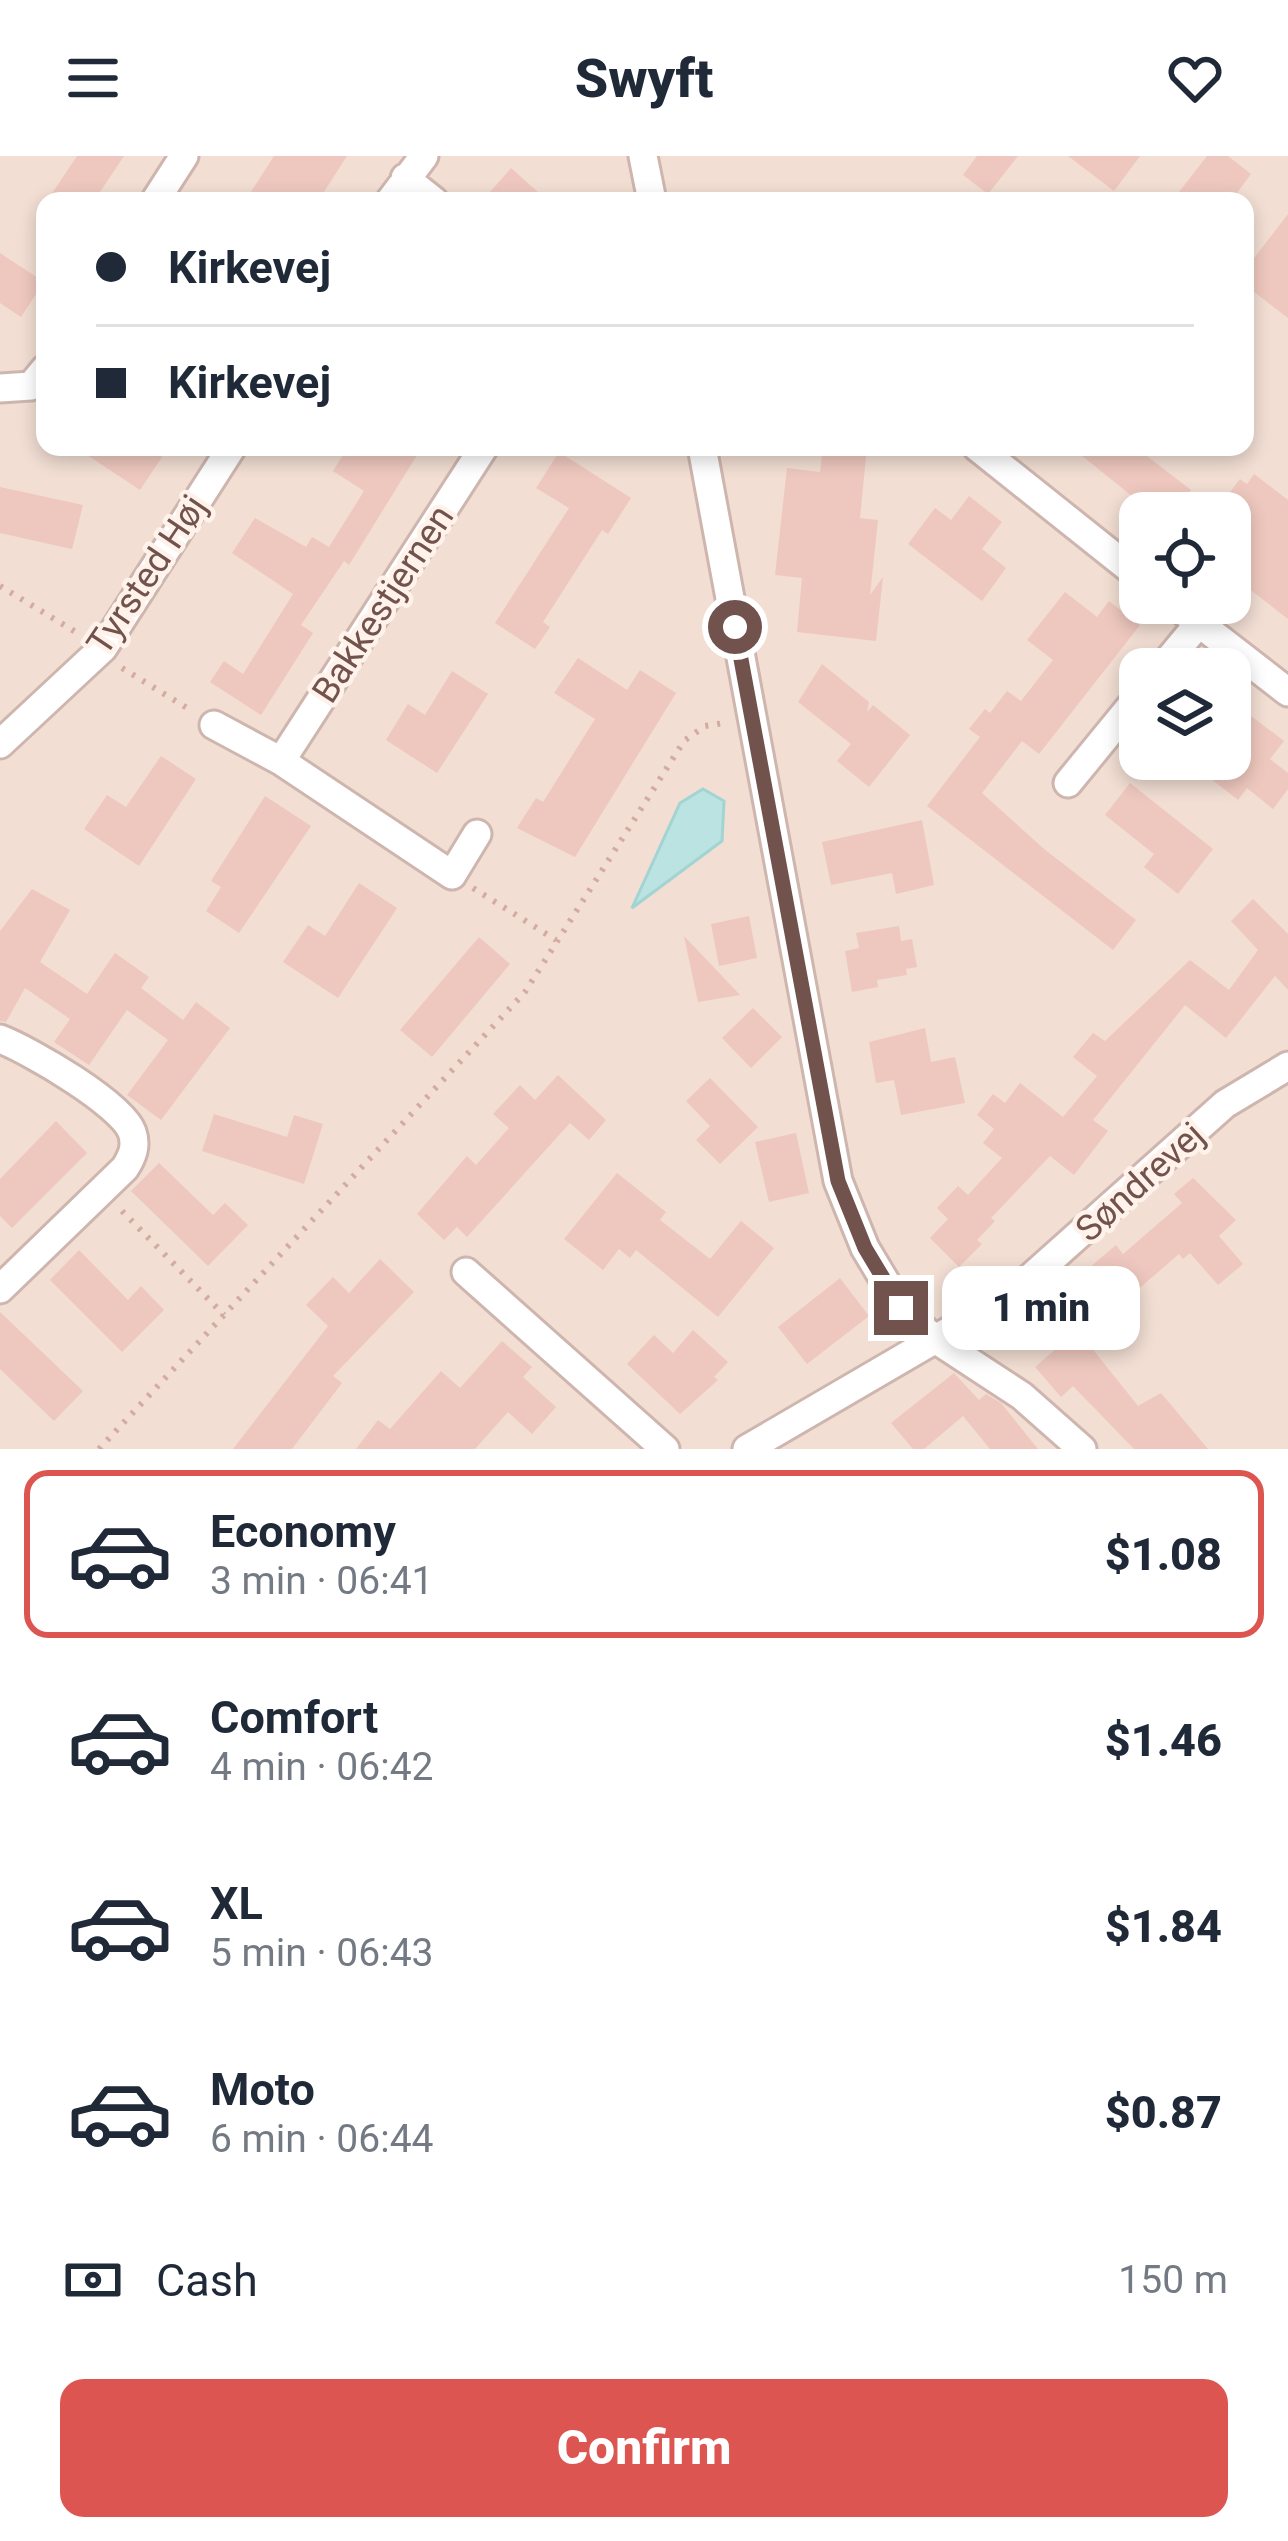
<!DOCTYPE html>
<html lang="en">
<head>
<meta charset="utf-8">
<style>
	:root { --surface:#fff; --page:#f2f2f3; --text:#1f2937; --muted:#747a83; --line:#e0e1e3; --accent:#dd5551 }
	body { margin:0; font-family:Roboto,sans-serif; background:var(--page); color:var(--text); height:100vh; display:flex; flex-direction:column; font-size:45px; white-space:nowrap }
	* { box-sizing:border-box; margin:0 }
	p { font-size:39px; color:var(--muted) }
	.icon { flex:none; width:66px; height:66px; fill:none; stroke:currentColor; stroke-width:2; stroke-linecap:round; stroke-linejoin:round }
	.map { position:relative; height:1293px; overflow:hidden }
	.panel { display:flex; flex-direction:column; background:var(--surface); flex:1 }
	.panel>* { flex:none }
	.top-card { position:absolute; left:36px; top:36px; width:1218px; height:264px; border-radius:24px; box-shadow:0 6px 18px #0003; display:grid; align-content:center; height:264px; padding:0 60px; background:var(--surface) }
	.controls { position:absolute; left:1119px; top:336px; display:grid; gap:24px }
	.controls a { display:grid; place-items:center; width:132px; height:132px; border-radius:24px; background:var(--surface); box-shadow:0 6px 18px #0003; font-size:60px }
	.end { position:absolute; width:54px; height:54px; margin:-27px; border:15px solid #72524c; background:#fff; box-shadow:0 0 0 6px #fff }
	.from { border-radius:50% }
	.bubble { position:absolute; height:84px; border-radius:24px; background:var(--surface); box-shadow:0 6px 18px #0003; font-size:39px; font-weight:800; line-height:84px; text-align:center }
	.top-card b { display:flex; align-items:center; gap:42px; height:114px; font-size:45px }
	.top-card b+b { border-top:3px solid var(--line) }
	.top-card i { width:30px; height:30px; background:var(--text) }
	ul { padding:21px 0 0; list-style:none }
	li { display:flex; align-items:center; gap:36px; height:168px; margin:0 24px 18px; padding:0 36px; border:6px solid transparent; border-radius:24px }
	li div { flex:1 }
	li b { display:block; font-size:45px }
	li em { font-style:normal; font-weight:800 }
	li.active { border-color:var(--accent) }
	li>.icon { width:108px; height:108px; stroke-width:1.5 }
	.pay { display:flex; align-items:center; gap:30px; height:132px; padding:0 60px; font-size:45px }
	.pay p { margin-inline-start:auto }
	.primary-button { display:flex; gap:24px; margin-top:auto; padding:24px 60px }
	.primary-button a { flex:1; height:138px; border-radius:24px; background:var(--accent); color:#fff; font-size:48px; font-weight:800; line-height:138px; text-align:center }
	header { display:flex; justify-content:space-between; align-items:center; height:156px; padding:0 60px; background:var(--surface); font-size:54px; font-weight:800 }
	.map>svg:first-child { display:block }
	.residential { fill:#f2ded3; fill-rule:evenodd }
	.water { fill:#bae3e1; stroke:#a1d4d2; stroke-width:3 }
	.building { fill:#eec8be }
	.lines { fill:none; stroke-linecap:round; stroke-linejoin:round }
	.minor-casing { stroke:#ceb6af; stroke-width:33 }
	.path { stroke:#d3aba1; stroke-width:6; stroke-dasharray:3 9; stroke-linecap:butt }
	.minor { stroke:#fff; stroke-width:27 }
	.route { stroke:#72524c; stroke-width:15 }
	.labels { text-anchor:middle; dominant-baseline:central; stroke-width:9; stroke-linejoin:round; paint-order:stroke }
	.street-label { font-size:36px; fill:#72524c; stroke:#fef2ea }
</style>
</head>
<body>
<header><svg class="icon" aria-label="menu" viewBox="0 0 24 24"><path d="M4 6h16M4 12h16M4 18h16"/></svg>Swyft<svg class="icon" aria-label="heart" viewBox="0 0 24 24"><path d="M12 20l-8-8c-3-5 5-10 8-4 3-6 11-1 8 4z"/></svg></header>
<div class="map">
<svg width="1288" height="1293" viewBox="0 0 1288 1293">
	<rect width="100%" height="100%" fill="#fbeee5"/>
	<path class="residential" d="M0,0h1288v1293h-1288zM45,45h1200v246h-1200zM1140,357h90v90h-90zM1140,513h90v90h-90z"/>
	<path class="water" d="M703,633l21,12 -2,40 -90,67 48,-105z"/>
	<path class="building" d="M77,0h47l-30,45h-47z
		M274,0h73l-29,45h-73z
		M977,0h41l-30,38 -25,-19z
		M1068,0h72l-26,35z
		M1207,0h21l23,18 -20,27h-59z
		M511,12l37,33h-66z
		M1288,58v104l-43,-33v-15z
		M0,97l44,29 -23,35 -21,-14z
		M75,291h72l15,10 -22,33z
		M348,291h74l-73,118 -5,-4 -43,64 12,8 -52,82 -51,-33 14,-21 19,13 50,-80 -61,-41 23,-35 51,29 6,-10 17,10 35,-56 -31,-20z
		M823,291h44l-7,71 18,2 -8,75 13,-18 -7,64 -79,-9 5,-54 -27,-3 12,-107 33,4z
		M1071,291h64l56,43 -18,23h-20z
		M559,296l72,46 -23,36 -6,-4 -59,92 7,5 -15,22 -40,-26 74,-115 -33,-20z
		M1254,318l34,26v119l-58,-45v-82l10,-13 7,5z
		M0,331l83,18 -11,44 -72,-16z
		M969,340l33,26 -20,27 24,19 -24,33 -74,-57 27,-36 16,12z
		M1065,436l32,25 12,-16 31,24 -101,129 -17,-13 -40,52 62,56 92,71 -23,30 -186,-144 53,-69 -11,-8 16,-20 5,4 17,-22 14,10 32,-41 -26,-20z
		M578,502l49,32 13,-20 36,23 -101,164 -58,-29 19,-30 7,4 52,-83 -41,-26z
		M822,508l47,38 -2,10 6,-7 37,30 -41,52 -32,-26 14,-17 -53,-42z
		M452,515l36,23 -51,79 -51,-33 22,-36 17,11z
		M1230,544l54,41 -14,18 18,14v16l-15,20 -26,-21 -9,12 -32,-25 12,-16h12z
		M161,600l35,23 -57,87 -55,-37 23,-34 19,12z
		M1130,627l83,66 -35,45 -34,-27 10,-13 -49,-39z
		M265,640l46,30 -72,107 -33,-22 15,-24 -10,-6z
		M922,664l12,65 -38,9 -4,-21 -61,12 -9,-43z
		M359,727l38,25 -59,90 -55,-36 25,-37 17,11z
		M32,733l38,21 -30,52 47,32 28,-41 34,24 -8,11 42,32 13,-18 34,26 -69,92 -34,-25 41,-55 -41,-30 -38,55 -35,-23 16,-23 -45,-31 -19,34 -6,-1v-90z
		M1253,743l35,35v56l-13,-14 -49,62 -41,-33 -92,115 15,11 -34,44 -24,-19 -59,62 4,3 -18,19 5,4 -23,23 -29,-29 18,-19 -11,-11 21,-22 10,9 34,-37 -19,-15 11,-14 -17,-14 16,-21 12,9 15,-20 43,34 34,-41 -24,-19 20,-24 12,8 85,-81 39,30 29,-40 -27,-29z
		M749,760l8,42 -38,8 -8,-42z
		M899,770l2,15 11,-2 5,28 -11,2 1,6 -30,5 1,7 -26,5 -7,-41 14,-3 -3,-15z
		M684,780l56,59 -42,7z
		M479,781l31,27 -78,93 -32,-27z
		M753,852l29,29 -31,31 -29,-30z
		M925,872l6,34 24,-5 10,46 -64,12 -7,-35 -18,3 -7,-41z
		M558,919l48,45 -17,20 -19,-17 -103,114 -10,-10 -13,13 -27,-26 50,-58 9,9 33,-37 -16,-14 27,-29 15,15z
		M710,922l48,49 -38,37 -24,-24 14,-14 -24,-25z
		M214,958l73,23 7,-22 29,9 -19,60 -102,-33z
		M56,965l31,32 -75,75 -12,-12v-37z
		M796,977l13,60 -40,9 -14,-60z
		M159,1007l54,52 12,-12 23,22 -40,41 -77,-75z
		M617,1017l49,39 -6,8 50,39 31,-38 33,27 -56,69 -82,-67 -6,8 -11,-9 -16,21 -39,-31z
		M1193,1022l43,42 -17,16 24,28 -25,21 -28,-32 -7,6 -4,-5 -96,83 55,69 23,-13 47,56h-74l-61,-63 -12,11 -26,-30 39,-34 -26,-30 68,-58 7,9 59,-51 -8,-9z
		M79,1094l49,50 13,-14 23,24 -42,42 -72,-72z
		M380,1103l34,33 -81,84 9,7 -50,66h-59l95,-123 -22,-21 27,-28 16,16z
		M840,1122l29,38 -62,48 -29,-37z
		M0,1156l83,79 -29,30 -54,-52z
		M693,1174l35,32 -14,15 4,3 -38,34 -53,-50 27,-29 19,18z
		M502,1185l30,26 -9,10 33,30 -24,27 -24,-22 -33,37h-119l22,-29 12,9 51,-58 19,17z
		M954,1217l25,27 7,-6 15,9 37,46h-48l-27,-33 -39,33h-11l-22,-26z"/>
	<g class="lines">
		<g class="minor-casing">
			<path id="minor" d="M643,0l9,45
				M405,22l29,23
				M155,45l29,-45
				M390,45l34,-45
				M0,232l31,-2 14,-17
				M702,291l136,734 27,67 36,60 31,29 90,59 60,53
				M977,291l163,130
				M1173,447l115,89
				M1161,513l38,-46
				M214,569l67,36 171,114 25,-41
				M0,588l103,-96 129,-201
				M281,605l203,-314
				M1068,627l72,-88
				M0,883c29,11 122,65 132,93 5,14 0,25 -7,36l-125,121
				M466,1116l199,177
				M747,1293l264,-154 214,-191 63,-38"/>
		</g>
		<path class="path" d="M0,430l79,48
			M122,512l70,43
			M473,732l83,52
			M122,1055l102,104
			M99,1293l426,-457 159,-251 21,-15 19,-3"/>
		<use href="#minor" class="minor"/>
	</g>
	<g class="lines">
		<path class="route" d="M735,471l103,554 27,67 36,60"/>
	</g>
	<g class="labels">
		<g class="street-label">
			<text transform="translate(147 419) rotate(-56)">Tyrsted Høj</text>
			<text transform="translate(383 448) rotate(-57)">Bakkestjernen</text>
			<text transform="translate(1140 1026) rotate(-42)">Søndrevej</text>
		</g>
	</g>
</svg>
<div class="controls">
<a><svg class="icon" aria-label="locate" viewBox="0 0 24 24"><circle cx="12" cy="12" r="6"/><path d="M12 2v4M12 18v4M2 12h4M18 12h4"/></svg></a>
<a><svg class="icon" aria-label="layers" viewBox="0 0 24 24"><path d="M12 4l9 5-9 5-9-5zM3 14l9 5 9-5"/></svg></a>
</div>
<i class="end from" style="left:735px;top:471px"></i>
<i class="end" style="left:901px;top:1152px"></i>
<div class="bubble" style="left:942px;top:1110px;width:198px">1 min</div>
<div class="top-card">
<b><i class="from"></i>Kirkevej</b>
<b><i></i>Kirkevej</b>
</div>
</div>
<section class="panel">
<ul>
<li class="active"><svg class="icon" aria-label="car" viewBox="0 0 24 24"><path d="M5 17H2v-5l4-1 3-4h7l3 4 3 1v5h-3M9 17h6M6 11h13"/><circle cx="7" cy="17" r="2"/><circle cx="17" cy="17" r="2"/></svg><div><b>Economy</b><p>3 min · 06:41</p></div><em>$1.08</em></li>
<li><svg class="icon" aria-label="car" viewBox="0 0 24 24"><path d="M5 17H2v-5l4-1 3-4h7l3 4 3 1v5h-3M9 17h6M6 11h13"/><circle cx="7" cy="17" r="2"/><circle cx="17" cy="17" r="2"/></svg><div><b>Comfort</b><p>4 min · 06:42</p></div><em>$1.46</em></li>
<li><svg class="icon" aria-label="car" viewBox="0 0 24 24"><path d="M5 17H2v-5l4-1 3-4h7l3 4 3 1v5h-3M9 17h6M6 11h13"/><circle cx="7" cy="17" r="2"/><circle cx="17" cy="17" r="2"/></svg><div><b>XL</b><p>5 min · 06:43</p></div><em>$1.84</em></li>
<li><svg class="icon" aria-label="car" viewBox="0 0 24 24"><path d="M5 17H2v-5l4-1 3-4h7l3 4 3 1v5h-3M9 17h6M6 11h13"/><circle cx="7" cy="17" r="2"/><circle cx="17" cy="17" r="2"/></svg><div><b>Moto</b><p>6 min · 06:44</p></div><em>$0.87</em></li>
</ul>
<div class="pay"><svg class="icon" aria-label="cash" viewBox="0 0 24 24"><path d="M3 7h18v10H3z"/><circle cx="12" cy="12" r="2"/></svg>Cash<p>150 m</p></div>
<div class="primary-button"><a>Confirm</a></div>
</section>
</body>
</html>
